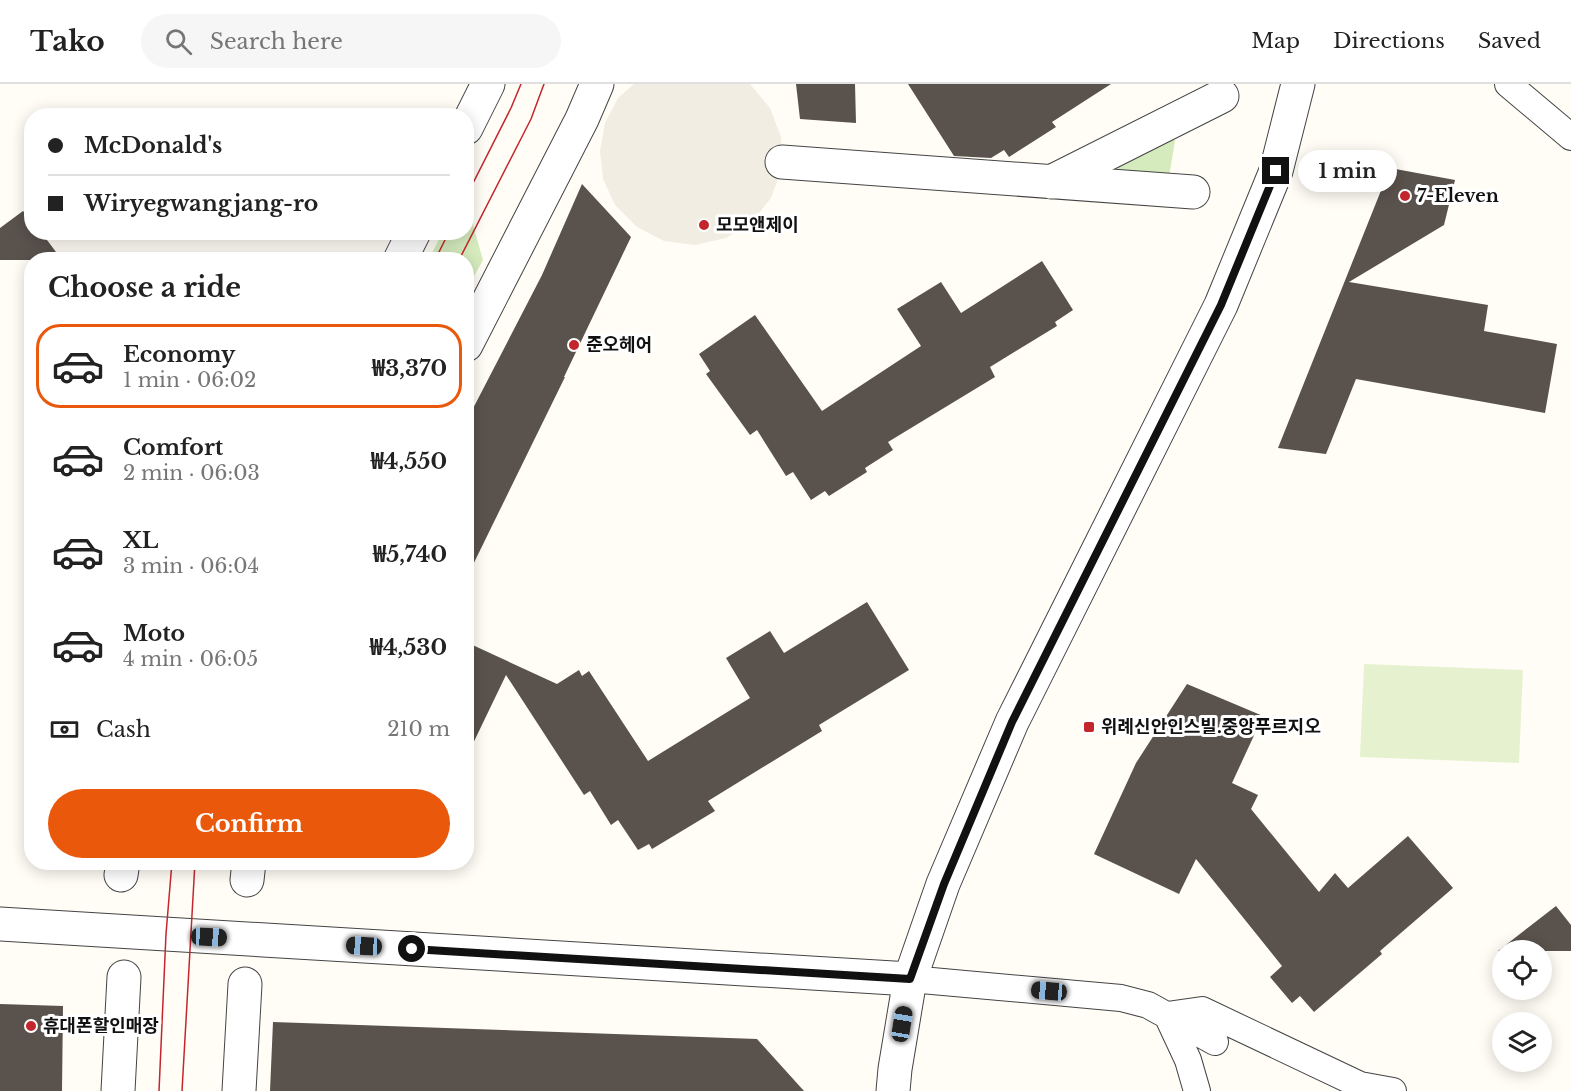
<!DOCTYPE html>
<html lang="en">
<head>
<meta charset="utf-8">
<style>
	:root { --surface:#fff; --page:#f6f6f6; --text:#222; --muted:#767676; --line:#e0e0e0; --accent:#ea580c }
	body { margin:0; font-family:"Libre Baskerville","Noto Sans KR",serif; background:var(--page); color:var(--text); height:100vh; display:flex; flex-direction:column; font-size:22px; white-space:nowrap }
	* { box-sizing:border-box; margin:0 }
	p { font-size:20px; color:var(--muted) }
	.icon { flex:none; width:33px; height:33px; fill:none; stroke:currentColor; stroke-width:2; stroke-linecap:round; stroke-linejoin:round }
	.map { position:relative; flex:1; overflow:hidden }
	.panel { position:absolute; left:24px; top:168px; width:450px; height:618px; display:flex; flex-direction:column; background:var(--surface); border-radius:24px; box-shadow:0 3px 15px #0003 }
	.panel>* { flex:none }
	.top-card { position:absolute; left:24px; top:24px; width:450px; height:132px; border-radius:24px; box-shadow:0 3px 15px #0003; display:grid; align-content:center; height:132px; padding:0 24px; background:var(--surface) }
	.fabs { position:absolute; left:1492px; top:856px; display:grid; gap:12px }
	.fabs a { display:grid; place-items:center; width:60px; height:60px; border-radius:50%; background:var(--surface); box-shadow:0 3px 15px #0003; font-size:30px }
	.end { position:absolute; width:27px; height:27px; margin:-14px; border:8px solid #111; background:#fff; box-shadow:0 0 0 3px #fff }
	.from { border-radius:50% }
	.bubble { position:absolute; height:42px; border-radius:21px; background:var(--surface); box-shadow:0 3px 15px #0003; font-size:20px; font-weight:800; line-height:42px; text-align:center }
	.car { position:absolute; width:18px; height:36px; margin:-18px -9px; border-radius:8px; box-shadow:0 0 4px 2px #0007; background:linear-gradient(#222 24%,#8ab4d8 0 40%,#222 0 76%,#8ab4d8 0 86%,#222 0) }
	.top-card b { display:flex; align-items:center; gap:21px; height:57px; font-size:22px }
	.top-card b+b { border-top:2px solid var(--line) }
	.top-card i { width:15px; height:15px; background:var(--text) }
	ul { padding:0; list-style:none }
	li { display:flex; align-items:center; gap:18px; height:84px; margin:0 12px 9px; padding:0 12px; border:3px solid transparent; border-radius:24px }
	li div { flex:1 }
	li b { display:block; font-size:22px }
	li em { font-style:normal; font-weight:800 }
	li.current { border-color:var(--accent) }
	li>.icon { width:54px; height:54px; stroke-width:1.5 }
	h2 { padding:0 24px; font-size:27px; line-height:72px }
	.pay { display:flex; align-items:center; gap:15px; height:66px; padding:0 24px; font-size:22px }
	.pay p { margin-inline-start:auto }
	.cta { display:flex; gap:12px; margin-top:auto; padding:12px 24px }
	.cta a { flex:1; height:69px; border-radius:36px; background:var(--accent); color:#fff; font-size:24px; font-weight:800; line-height:69px; text-align:center }
	header { display:flex; align-items:center; gap:36px; box-sizing:border-box; height:84px; padding:0 30px; background:var(--surface); border-bottom:2px solid var(--line) }
	header strong { font-size:28px }
	nav { display:flex; gap:33px; margin-inline-start:auto; font-size:21px }
	.search { width:420px; height:54px; background:var(--page); display:flex; align-items:center; gap:15px; box-sizing:border-box; padding:0 21px; border-radius:33px; color:var(--muted); font-size:22px }
	.map>svg:first-child { display:block }
	.green { fill:#d5ebbd }
	.pitch { fill:#e6f2cf }
	.plaza { fill:#f1ede2 }
	.building { fill:#5a524d }
	.lines { fill:none; stroke-linecap:round; stroke-linejoin:round }
	.service-casing { stroke:#444; stroke-width:28 }
	.pedestrian-casing { stroke:#444; stroke-width:35 }
	.minor-casing { stroke:#444; stroke-width:35 }
	.tertiary-casing { stroke:#444; stroke-width:35 }
	.service { stroke:#fff; stroke-width:26 }
	.pedestrian { stroke:#fff; stroke-width:33 }
	.minor { stroke:#fff; stroke-width:33 }
	.tertiary { stroke:#fff; stroke-width:33 }
	.tram { stroke:#c4262e; stroke-width:1.5 }
	.route { stroke:#111; stroke-width:8 }
	.poi-dot { fill:#c4262e; stroke:#fff; stroke-width:2 }
	.labels { text-anchor:middle; dominant-baseline:central; stroke-width:6; stroke-linejoin:round; paint-order:stroke }
	.poi-label { font-size:18px; font-weight:bold; fill:#111; stroke:#fff; text-anchor:start }
</style>
</head>
<body>
<header>
<strong>Tako</strong>
<div class="search"><svg class="icon" aria-label="search" viewBox="0 0 24 24"><circle cx="10" cy="10" r="6"/><path d="M15 15l6 6"/></svg>Search here</div>
<nav><a>Map</a><a>Directions</a><a>Saved</a></nav>
</header>
<div class="map">
<svg width="1571" height="1007" viewBox="0 0 1571 1007">
	<rect width="100%" height="100%" fill="#fffdf5"/>
	<path class="green" d="M1172,49l3,8 -6,36 -68,-3z
		M472,87l1,54 10,35 -16,29 -1,-29 -37,-1 13,-26 24,-1 1,-50z"/>
	<path class="pitch" d="M1364,580l159,6 -4,93 -159,-6z"/>
	<path class="plaza" d="M634,0h116l20,24 11,29 1,31 -11,30 -19,24 -26,16 -31,7 -31,-4 -27,-14 -22,-22 -12,-26 -3,-28 5,-28 13,-25z"/>
	<path class="building" d="M796,0h59l1,39 -56,-4z
		M908,0h203l-59,38 4,5 -47,30 -5,-7 -13,8 -37,-2z
		M1390,84l65,12 -11,45 -95,57 139,23 -4,26 73,13 -12,69 -189,-34 -30,75 -48,-6z
		M582,100l49,53 -67,140h1l-99,202v-157l76,-147z
		M23,127l9,10v11h9l21,28h-62v-32z
		M1042,177l31,49 -18,12 2,4 -67,41 5,10 -107,65 5,8 -28,18 2,4 -38,24 -4,-5 -14,9 -18,-28 -7,4 -29,-46 -7,5 -44,-61 4,-3 -11,-17 56,-39 67,96 99,-65 -24,-37 44,-27 20,31z
		M867,518l42,68 -90,55 3,6 -114,70 7,10 -63,38 -3,-5 -11,6 -20,-30 -7,5 -21,-34 -6,4 -78,-120 -40,83v-116l91,42 22,-14 3,6 7,-5 59,90 102,-63 -24,-40 44,-27 14,22z
		M1187,600l76,32 -31,67 26,12 -7,14 68,83 16,-19 13,15 60,-52 45,52 -73,63 2,3 -68,58 -14,-16 -8,7 -22,-26 12,-11 -86,-107 -17,35 -85,-40 42,-91z
		M1556,822l15,19v26h-73z
		M0,920l63,2 -1,85h-62z
		M273,938l484,17 47,52h-534z"/>
	<g class="lines">
		<g class="service-casing">
			<path id="service" d="M1508,0l63,53
				M910,895l211,19 27,7 67,37
				M1197,1007l-9,-31 -21,-45 35,-5 158,75 33,6"/>
		</g>
		<g class="pedestrian-casing">
			<path id="pedestrian" d="M466,44l22,-44
				M782,78l411,30
				M1051,98l171,-86
				M400,176l14,-28
				M466,261l116,-226 15,-35
				M121,791l2,-13
				M247,796l2,-18
				M118,1007l6,-114
				M239,1007l6,-107"/>
		</g>
		<g class="minor-casing">
			<path id="minor" d="M0,840l910,55"/>
		</g>
		<g class="tertiary-casing">
			<path id="tertiary" d="M893,1007l2,-22 15,-90 33,-95 69,-162 209,-417 55,-134 22,-87"/>
		</g>
		<use href="#service" class="service"/>
		<use href="#pedestrian" class="pedestrian"/>
		<use href="#minor" class="minor"/>
		<use href="#tertiary" class="tertiary"/>
		<path class="tram" d="M466,113l45,-89 10,-24
			M435,176l14,-28
			M459,176l72,-141 13,-35
			M159,1007l7,-157 6,-72
			M182,1007l13,-229"/>
	</g>
	<g class="lines">
		<path class="route" d="M412,865l498,30 34,-95 68,-162 209,-417 55,-134"/>
	</g>
	<g class="poi-dot">
		<circle cx="1405" cy="112" r="6"/>
		<circle cx="704" cy="141" r="6"/>
		<circle cx="574" cy="261" r="6"/>
		<rect x="1083" y="637" width="12" height="12" rx="3"/>
		<circle cx="31" cy="942" r="6"/>
	</g>
	<g class="labels">
		<g class="poi-label">
			<text x="1417" y="112">7-Eleven</text>
			<text x="716" y="141">모모앤제이</text>
			<text x="586" y="261">준오헤어</text>
			<text x="1101" y="643">위례신안인스빌.중앙푸르지오</text>
			<text x="43" y="942">휴대폰할인매장</text>
		</g>
	</g>
</svg>
<div class="fabs">
<a><svg class="icon" aria-label="locate" viewBox="0 0 24 24"><circle cx="12" cy="12" r="6"/><path d="M12 2v4M12 18v4M2 12h4M18 12h4"/></svg></a>
<a><svg class="icon" aria-label="layers" viewBox="0 0 24 24"><path d="M12 4l9 5-9 5-9-5zM3 14l9 5 9-5"/></svg></a>
</div>
<i class="end from" style="left:412px;top:865px"></i>
<i class="end" style="left:1276px;top:87px"></i>
<div class="bubble" style="left:1298px;top:66px;width:99px">1 min</div>
<i class="car" style="left:209px;top:853px;rotate:93deg"></i>
<i class="car" style="left:364px;top:862px;rotate:273deg"></i>
<i class="car" style="left:1049px;top:907px;rotate:275deg"></i>
<i class="car" style="left:902px;top:940px;rotate:9deg"></i>
<div class="top-card">
<b><i class="from"></i>McDonald's</b>
<b><i></i>Wiryegwangjang-ro</b>
</div>
<section class="panel">
<h2>Choose a ride</h2>
<ul>
<li class="current"><svg class="icon" aria-label="car" viewBox="0 0 24 24"><path d="M5 17H2v-5l4-1 3-4h7l3 4 3 1v5h-3M9 17h6M6 11h13"/><circle cx="7" cy="17" r="2"/><circle cx="17" cy="17" r="2"/></svg><div><b>Economy</b><p>1 min · 06:02</p></div><em>₩3,370</em></li>
<li><svg class="icon" aria-label="car" viewBox="0 0 24 24"><path d="M5 17H2v-5l4-1 3-4h7l3 4 3 1v5h-3M9 17h6M6 11h13"/><circle cx="7" cy="17" r="2"/><circle cx="17" cy="17" r="2"/></svg><div><b>Comfort</b><p>2 min · 06:03</p></div><em>₩4,550</em></li>
<li><svg class="icon" aria-label="car" viewBox="0 0 24 24"><path d="M5 17H2v-5l4-1 3-4h7l3 4 3 1v5h-3M9 17h6M6 11h13"/><circle cx="7" cy="17" r="2"/><circle cx="17" cy="17" r="2"/></svg><div><b>XL</b><p>3 min · 06:04</p></div><em>₩5,740</em></li>
<li><svg class="icon" aria-label="car" viewBox="0 0 24 24"><path d="M5 17H2v-5l4-1 3-4h7l3 4 3 1v5h-3M9 17h6M6 11h13"/><circle cx="7" cy="17" r="2"/><circle cx="17" cy="17" r="2"/></svg><div><b>Moto</b><p>4 min · 06:05</p></div><em>₩4,530</em></li>
</ul>
<div class="pay"><svg class="icon" aria-label="cash" viewBox="0 0 24 24"><path d="M3 7h18v10H3z"/><circle cx="12" cy="12" r="2"/></svg>Cash<p>210 m</p></div>
<div class="cta"><a>Confirm</a></div>
</section>
</div>
</body>
</html>
